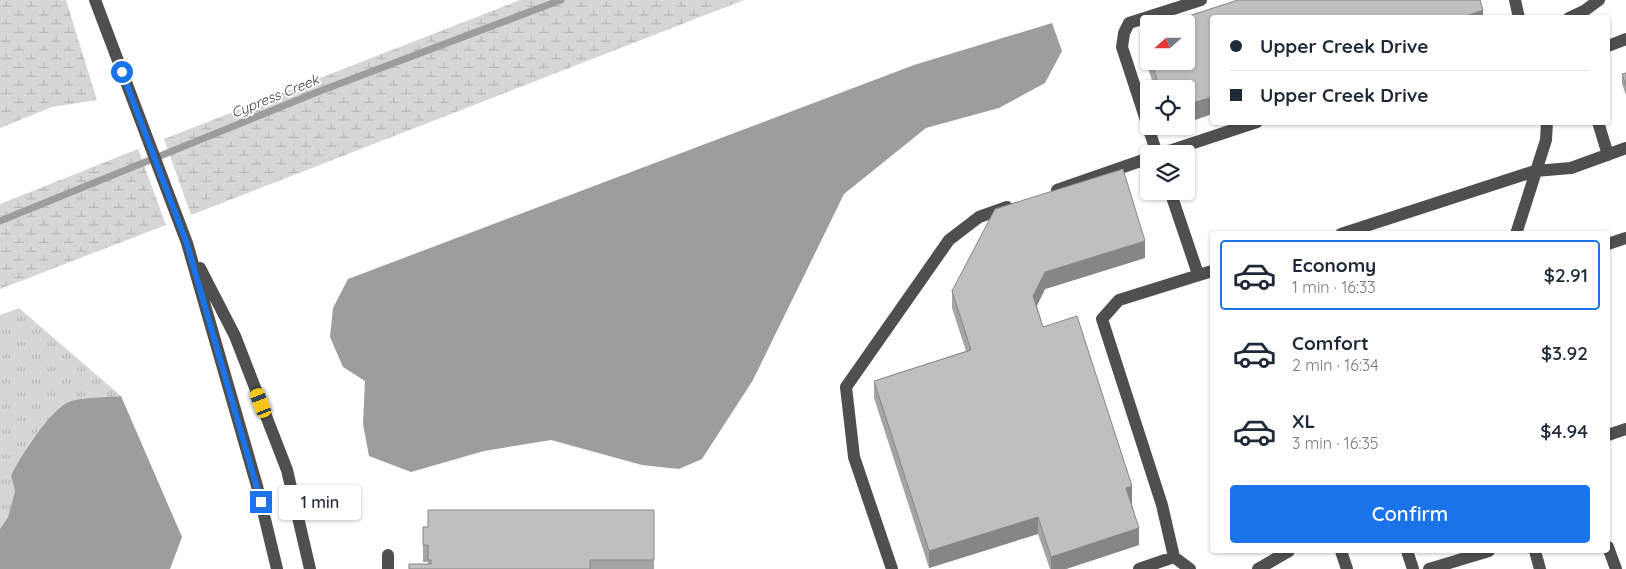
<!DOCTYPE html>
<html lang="en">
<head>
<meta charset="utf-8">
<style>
	:root { --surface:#fff; --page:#f2f2f3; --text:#1f2937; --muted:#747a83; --line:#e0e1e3; --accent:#1a73e8 }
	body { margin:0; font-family:Quicksand,sans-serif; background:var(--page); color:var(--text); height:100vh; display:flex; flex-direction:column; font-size:19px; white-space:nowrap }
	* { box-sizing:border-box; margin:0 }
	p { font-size:16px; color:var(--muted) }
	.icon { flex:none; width:28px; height:28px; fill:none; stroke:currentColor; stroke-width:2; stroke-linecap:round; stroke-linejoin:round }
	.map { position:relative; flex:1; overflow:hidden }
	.details { position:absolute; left:1210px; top:231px; width:400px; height:322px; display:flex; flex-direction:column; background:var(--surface); border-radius:5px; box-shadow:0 1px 4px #0004 }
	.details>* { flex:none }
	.guide { position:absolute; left:1210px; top:15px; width:400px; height:110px; border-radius:5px; box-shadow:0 1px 4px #0004; display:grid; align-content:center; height:110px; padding:0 20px; background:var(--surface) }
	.needle { width:32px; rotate:249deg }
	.buttons { position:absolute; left:1140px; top:15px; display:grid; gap:10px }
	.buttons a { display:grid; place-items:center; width:55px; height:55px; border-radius:5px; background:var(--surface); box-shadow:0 1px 4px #0004; font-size:25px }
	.end { position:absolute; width:22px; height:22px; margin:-11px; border:6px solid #1a73e8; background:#fff; box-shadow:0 0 0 2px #fff }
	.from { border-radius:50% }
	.bubble { position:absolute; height:35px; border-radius:5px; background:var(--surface); box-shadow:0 1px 4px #0004; font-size:16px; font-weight:600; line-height:35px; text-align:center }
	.car { position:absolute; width:15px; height:30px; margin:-15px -8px; border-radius:6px; box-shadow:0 0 4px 1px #0007; background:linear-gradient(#f5c518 24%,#345 0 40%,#f5c518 0 76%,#345 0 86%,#f5c518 0) }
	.guide b { display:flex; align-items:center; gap:18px; height:48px; font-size:19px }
	.guide b+b { border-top:1px solid var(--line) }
	.guide i { width:12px; height:12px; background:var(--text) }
	ul { padding:9px 0 0; list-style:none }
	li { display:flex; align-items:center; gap:15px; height:70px; margin:0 10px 8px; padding:0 10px; border:2px solid transparent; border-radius:5px }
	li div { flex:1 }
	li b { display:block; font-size:19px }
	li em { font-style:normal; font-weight:600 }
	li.active { border-color:var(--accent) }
	li>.icon { width:45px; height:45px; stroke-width:1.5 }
	.cta { display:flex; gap:10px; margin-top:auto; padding:10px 20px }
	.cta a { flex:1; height:58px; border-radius:5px; background:var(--accent); color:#fff; font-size:20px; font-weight:600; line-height:58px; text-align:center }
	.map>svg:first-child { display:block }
	.grass { fill:url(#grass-tufts) }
	.wetland { fill:url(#wetland-marsh) }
	.water { fill:#9d9d9d }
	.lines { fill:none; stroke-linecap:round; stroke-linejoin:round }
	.stream { stroke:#9d9d9d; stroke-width:7 }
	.minor { stroke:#4f4f4f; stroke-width:12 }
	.wall { fill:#a4a4a4 }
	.shaded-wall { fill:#868686 }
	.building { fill:#bfbfbf; stroke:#868686 }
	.route { stroke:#1a73e8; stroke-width:6 }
	.labels { text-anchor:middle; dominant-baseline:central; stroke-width:4; stroke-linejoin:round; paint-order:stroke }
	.water-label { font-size:14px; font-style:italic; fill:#3e3e3e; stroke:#fff }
</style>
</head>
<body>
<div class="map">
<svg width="1626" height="569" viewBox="0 0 1626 569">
	<defs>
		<pattern id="grass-tufts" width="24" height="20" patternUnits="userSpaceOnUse" patternTransform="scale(1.25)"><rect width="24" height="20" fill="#d6d6d6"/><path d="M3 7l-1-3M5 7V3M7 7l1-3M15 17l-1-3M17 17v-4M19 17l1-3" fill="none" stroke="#b6b6b6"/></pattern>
		<pattern id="wetland-marsh" width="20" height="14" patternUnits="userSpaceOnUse" patternTransform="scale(1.25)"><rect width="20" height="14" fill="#d6d6d6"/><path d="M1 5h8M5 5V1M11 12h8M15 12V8" fill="none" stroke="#b6b6b6"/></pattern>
	</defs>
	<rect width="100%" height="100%" fill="#fff"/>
	<path class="grass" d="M19,308l102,88 -51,5 -27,25 -14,18 -18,32 4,15 -7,26 -8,12v-214z"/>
	<path class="wetland" d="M0,0h66l31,100 -45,7 -52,21z
		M520,0h224l-553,215 -27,-76z
		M138,149l28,76 -166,64v-85z"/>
	<path class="water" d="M1052,23l10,28 -17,32 -46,25 -73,20 -82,66 -91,186 -51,79 -23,10 -37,-4 -91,-25 -67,11 -73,21 -42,-16 -6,-32 2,-43 -22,-14 -13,-30 3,-29 15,-29 566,-214z
		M121,396l61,141 -12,32h-170v-40l8,-12 7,-26 -4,-15c8,-18 40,-68 60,-75 10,-3 37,-4 50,-5z"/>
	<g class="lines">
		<path class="stream" d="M0,221l320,-130 241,-91"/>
		<path class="minor" d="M95,0l92,243 70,243 20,83
			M1515,0l4,18
			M1569,18l15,-7 15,-11
			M1608,46l18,-7
			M1598,122l10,33
			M1157,154l-35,-107 2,-14 5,-10 72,-23
			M1160,154l97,-32
			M1057,190l92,-32
			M1170,191l28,83
			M1341,234l194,-63 36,-3 55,-20
			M1516,234l30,-94 1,-18
			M1608,244l18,-6
			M200,268l35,68 52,134 23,99
			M1608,435l18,-6
			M1608,547l8,22
			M1341,551l6,18
			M1407,551l6,18
			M1535,551l5,18
			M1174,557l-12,-52 -60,-186 17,-19 93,-29
			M388,569v-14
			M892,569l-38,-112 -8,-70 103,-147 30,-23 28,-10
			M1139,569l35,-12 16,12
			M1258,569l31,-18
			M1429,569l60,-18"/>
	</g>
	<path class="wall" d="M1238,0h242l3,10v8h-271v96l-26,9v-34h-31l-14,-41v-17l8,-3v33h37v-37h-22z
		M1626,73v22l-4,-11v-10z
		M1145,258l-100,31 -8,17 6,21 89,177 7,41 -73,24h-16l-12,-35 -109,34 -55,-170v-17l92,-30 -14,-43v-17z
		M654,510v59h-245l19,-5v-2h-5v-35z"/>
	<path class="shaded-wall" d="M1483,10v8h-22z
		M1212,97v17l-26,9v-18z
		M1167,126h8l-8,3z
		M1145,241v17l-100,31 -12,24v-17l12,-24z
		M1132,486v18l-6,1v-17z
		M1038,517v17l-109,34v-17z
		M1139,528v17l-73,24h-15v-12z"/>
	<path class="building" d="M1238,0h242l3,10 -22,8h-249v79l-26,8v-16h-26l-9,-28h35v-37h-22z
		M1149,28v26l-8,-23z
		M1626,73v13l-4,-12z
		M1123,169l22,72 -100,31 -12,24 10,31 34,-11 55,170 -6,2 13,40 -88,29 -13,-40 -109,34 -55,-170 97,-31 -19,-59 43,-82z
		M428,510h226v50h-64v9h-181v-5h22v-4h-3v-15h-5v-18h5z"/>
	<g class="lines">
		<path class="route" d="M122,72l65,172 74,258"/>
	</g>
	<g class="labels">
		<g class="water-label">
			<text transform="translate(275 96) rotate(-22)">Cypress Creek</text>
		</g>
	</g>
</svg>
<div class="buttons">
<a><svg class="needle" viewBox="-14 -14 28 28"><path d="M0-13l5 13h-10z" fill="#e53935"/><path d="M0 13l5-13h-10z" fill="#747a83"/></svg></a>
<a><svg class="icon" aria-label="locate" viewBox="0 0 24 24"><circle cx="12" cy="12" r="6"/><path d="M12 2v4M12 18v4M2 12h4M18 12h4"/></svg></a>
<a><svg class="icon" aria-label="layers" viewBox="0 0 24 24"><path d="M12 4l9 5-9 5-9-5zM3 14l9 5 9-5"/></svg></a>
</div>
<i class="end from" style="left:122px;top:72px"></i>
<i class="end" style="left:261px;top:502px"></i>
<div class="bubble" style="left:279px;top:485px;width:82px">1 min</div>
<i class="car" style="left:261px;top:403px;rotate:339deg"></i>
<div class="guide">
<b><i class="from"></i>Upper Creek Drive</b>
<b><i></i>Upper Creek Drive</b>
</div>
<section class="details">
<ul>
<li class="active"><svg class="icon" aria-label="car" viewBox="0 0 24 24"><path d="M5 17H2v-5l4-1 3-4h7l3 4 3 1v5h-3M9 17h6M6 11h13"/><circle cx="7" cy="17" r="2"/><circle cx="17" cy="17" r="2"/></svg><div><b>Economy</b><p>1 min · 16:33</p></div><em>$2.91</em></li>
<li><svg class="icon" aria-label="car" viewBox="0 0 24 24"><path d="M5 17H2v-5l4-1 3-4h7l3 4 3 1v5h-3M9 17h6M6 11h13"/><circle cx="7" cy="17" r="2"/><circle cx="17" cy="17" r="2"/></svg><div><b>Comfort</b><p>2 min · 16:34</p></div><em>$3.92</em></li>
<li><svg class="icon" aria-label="car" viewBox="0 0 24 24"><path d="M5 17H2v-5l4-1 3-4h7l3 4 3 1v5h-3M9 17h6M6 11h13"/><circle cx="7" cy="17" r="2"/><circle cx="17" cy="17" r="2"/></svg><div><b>XL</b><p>3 min · 16:35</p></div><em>$4.94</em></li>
</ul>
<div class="cta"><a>Confirm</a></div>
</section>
</div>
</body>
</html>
